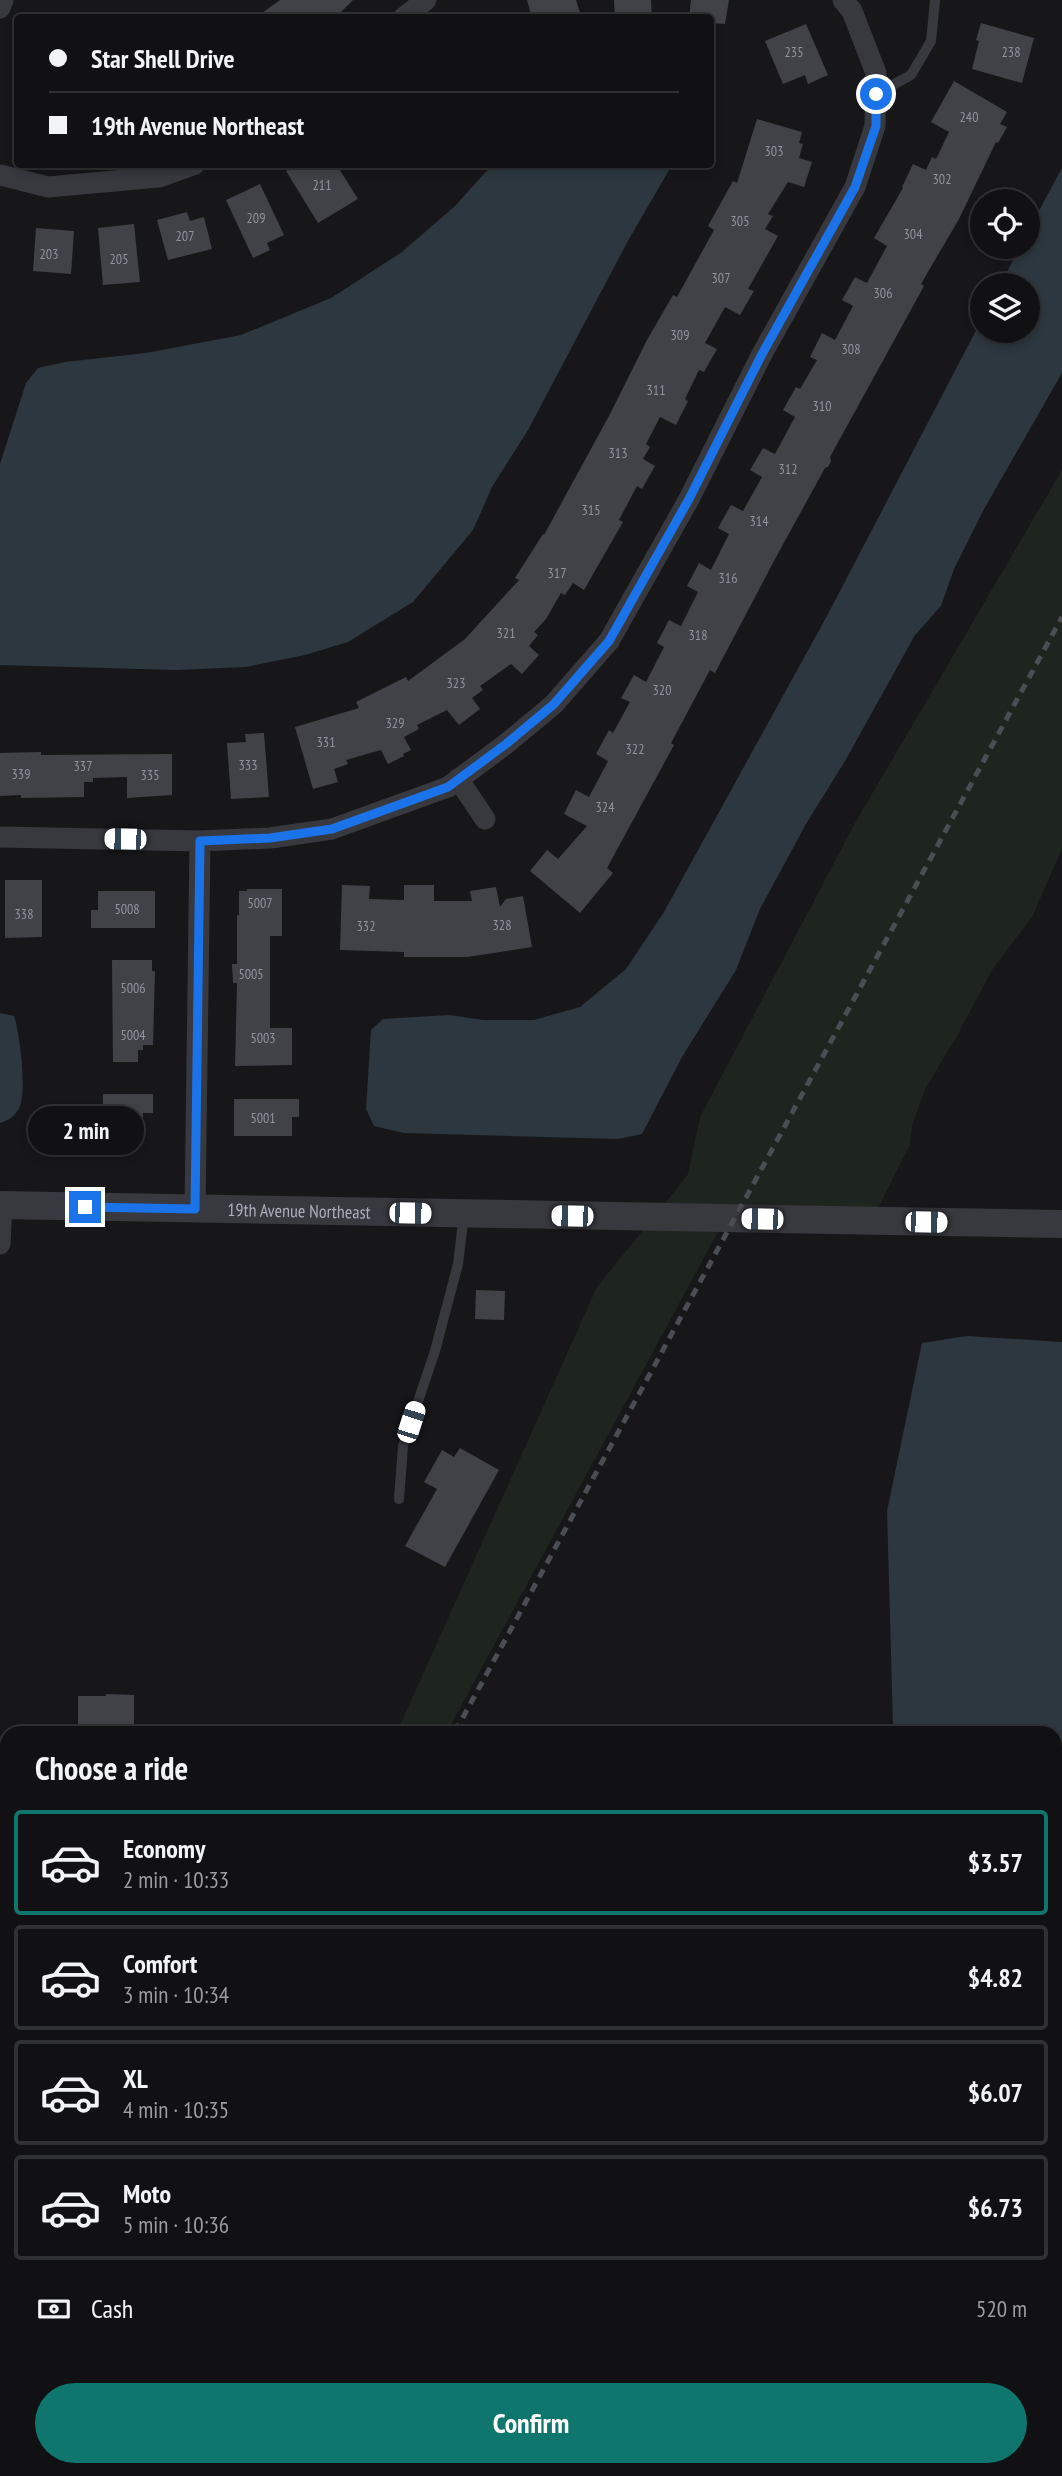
<!DOCTYPE html>
<html lang="en">
<head>
<meta charset="utf-8">
<style>
	:root { --surface:#111114; --page:#1a1a1d; --text:#f1f3f6; --muted:#9c9da0; --line:#303134; --accent:#0f766e }
	body { margin:0; font-family:"PT Sans Narrow",sans-serif; background:var(--page); color:var(--text); height:100vh; display:flex; flex-direction:column; font-size:26px; white-space:nowrap }
	* { box-sizing:border-box; margin:0 }
	p { font-size:23px; color:var(--muted) }
	.icon { flex:none; width:38px; height:38px; fill:none; stroke:currentColor; stroke-width:2; stroke-linecap:round; stroke-linejoin:round }
	.map { position:relative; flex:1; overflow:hidden }
	.details { position:absolute; left:0px; top:1726px; width:1062px; height:751px; display:flex; flex-direction:column; background:var(--surface); border-radius:21px 21px 0 0; box-shadow:0 4px 10px #0003,0 0 0 2px var(--line) }
	.details>* { flex:none }
	.top-card { position:absolute; left:14px; top:14px; width:700px; height:154px; border-radius:7px; box-shadow:0 4px 10px #0003,0 0 0 2px var(--line); display:grid; align-content:center; height:154px; padding:0 35px; background:var(--surface) }
	.tools { position:absolute; left:970px; top:189px; display:grid; gap:14px }
	.tools a { display:grid; place-items:center; width:70px; height:70px; border-radius:50%; background:var(--surface); box-shadow:0 4px 10px #0003,0 0 0 2px var(--line); font-size:35px }
	.end { position:absolute; width:32px; height:32px; margin:-16px; border:9px solid #1a73e8; background:#fff; box-shadow:0 0 0 4px #fff }
	.from { border-radius:50% }
	.bubble { position:absolute; height:49px; border-radius:24px; background:var(--surface); box-shadow:0 4px 10px #0003,0 0 0 2px var(--line); font-size:23px; font-weight:800; line-height:49px; text-align:center }
	.car { position:absolute; width:21px; height:42px; margin:-21px -10px; border-radius:9px; box-shadow:0 0 5px 2px #0007; background:linear-gradient(#fff 24%,#345 0 40%,#fff 0 76%,#345 0 86%,#fff 0) }
	.top-card b { display:flex; align-items:center; gap:24px; height:66px; font-size:26px }
	.top-card b+b { border-top:2px solid var(--line) }
	.top-card i { width:18px; height:18px; background:var(--text) }
	ul { padding:0; list-style:none }
	li { display:flex; align-items:center; gap:21px; height:105px; margin:0 14px 10px; padding:0 21px; border:4px solid var(--line); border-radius:7px }
	li div { flex:1 }
	li b { display:block; font-size:26px }
	li em { font-style:normal; font-weight:800 }
	li.current { border-color:var(--accent) }
	li>.icon { width:63px; height:63px; stroke-width:1.5 }
	h2 { padding:0 35px; font-size:32px; line-height:84px }
	.pay { display:flex; align-items:center; gap:18px; height:77px; padding:0 35px; font-size:26px }
	.pay p { margin-inline-start:auto }
	.action { display:flex; gap:14px; margin-top:auto; padding:14px 35px }
	.action a { flex:1; height:80px; border-radius:42px; background:var(--accent); color:#fff; font-size:28px; font-weight:800; line-height:80px; text-align:center }
	.map>svg:first-child { display:block }
	.green { fill:#1d251e }
	.water { fill:#2c373f }
	.building { fill:#414247 }
	.lines { fill:none; stroke-linecap:round; stroke-linejoin:round }
	.service { stroke:#38393f; stroke-width:10 }
	.minor { stroke:#38393f; stroke-width:21 }
	.tertiary { stroke:#38393f; stroke-width:28 }
	.rail { stroke:#4b4d54; stroke-width:5; stroke-dasharray:9 7; stroke-linecap:butt }
	.route { stroke:#1a73e8; stroke-width:9 }
	.labels { text-anchor:middle; dominant-baseline:central; stroke-width:5; stroke-linejoin:round; paint-order:stroke }
	.number-label { font-size:14px; fill:#8f939d }
	.street-label { font-size:18px; fill:#a9aeba; stroke:#121215 }
</style>
</head>
<body>
<div class="map">
<svg width="1062" height="2476" viewBox="0 0 1062 2476">
	<rect width="100%" height="100%" fill="#17171a"/>
	<path class="green" d="M1062,470v379l-30,68 -40,53 -35,66 -32,53 -13,37 -2,19 -33,65 -214,-4 25,-32 12,-57 155,-294z
		M644,1229l75,1 -272,502h-50l200,-445z
		M7,2429v40h41l-3,7h-45v-37z"/>
	<path class="water" d="M492,165h180l-43,74 -101,191 -36,57 -19,43 -60,72 -65,40 -43,13 -59,12 -70,3 -176,-5v-201l26,-81 12,-15 27,-6 81,-9 95,-18 90,-37 71,-46 53,-46z
		M1062,168v205l-78,136 -30,60 -13,37 -26,29 -70,126 -39,63 -46,85 -24,61 -54,87 -40,77 -24,5 -214,-6 -30,-7 -8,-17 5,-79 12,-11 66,-4 34,5h51l46,-13 46,-38 38,-57 164,-298 154,-295v12h45v-46h-27l20,-38h7v-14z
		M0,1013l14,3c6,18 14,79 4,94 -5,8 -10,10 -18,13z
		M967,1336l95,6v427h-7v-37h-160l-2,-6 -6,-215 35,-168z
		M237,2469h116l-5,7h-114z"/>
	<path class="building" d="M280,0h73l-18,18h-80z
		M527,0h49l4,13 -16,5h-32z
		M614,0h37l1,18h-37z
		M691,0h38l-4,24 -15,-1v-5h-21z
		M981,23l53,15 -12,45 -50,-14 7,-28 -3,-1z
		M806,24l22,51 -20,9 -3,-9 -22,9 -18,-43z
		M954,81l53,31 -7,12 7,3 -9,16 -2,-1 -37,77 -38,65 3,2 -94,171 1,4 -3,6 -3,1 -50,91 -60,114 -5,-3 -39,73 3,2 -67,123 6,5 -33,40 -50,-42 17,-21 11,9 29,-33 -23,-12 12,-24 13,7 19,-36 -12,-7 13,-24 4,3 17,-31 -9,-4 13,-23 12,7 18,-35 -7,-4 12,-23 12,6 17,-34 -11,-6 12,-23 12,7 18,-36 -11,-6 13,-23 12,6 19,-34 -12,-7 13,-22 12,6 20,-37 -12,-7 13,-23 4,2 17,-29 -7,-3 12,-24 13,7 18,-34 -11,-6 13,-23 12,6 20,-37 -13,-8 29,-50 -1,-1 11,-23 13,6 6,-13 4,2 13,-27 -18,-10z
		M757,119l45,13 -3,11 4,1 -4,14 13,4 -8,25 -16,-5 -20,32 5,2 -8,13 13,7 -30,53 6,2 -14,24 -15,-8 -20,36 12,6 -13,23 -5,-2 -14,29 3,2 -12,24 -16,-8 -14,27 4,3 -7,12 12,7 -13,23 -5,-3 -18,34 4,2 -39,68 -11,-7 -8,12 -4,-2 -15,26 -12,13 4,3 -9,11 10,9 -17,19 -11,-10 -31,22 3,4 -11,8 8,11 -21,16 -12,-15 -30,15 2,4 -15,8 7,13 -8,4 1,2 -16,8 -7,-14 -35,10 2,4 -14,5 4,13 -25,7 -18,-62 64,-19 -3,-6 50,-25 2,4 57,-42 54,-59 -4,-2 28,-44 1,1 66,-121 37,-74 26,-45 4,2 37,-67 -6,-4 25,-45 4,2z
		M296,164h40l22,35 -40,24 -32,-52z
		M260,184l24,51 -17,8 3,7 -17,8 -27,-58z
		M187,212l3,9 14,-4 8,32 -44,11 -11,-40z
		M134,224l6,58 -37,3 -5,-57z
		M36,228l38,3 -3,43 -38,-3z
		M264,733l5,64 -38,2 -4,-56 19,-1 -1,-8z
		M41,752v3l131,-1v41l-45,3v-21l-34,1v4h-9v15l-63,1v-3l-21,1v-43z
		M5,880h37v57l-37,1z
		M342,885l28,1 -1,13 35,1v-15h30v16h38l-2,-10 26,-4 4,20 6,-8 17,-3 9,51 -65,10h-63v-5l-64,-2z
		M247,889h35v47h-12v92h22v37l-57,1 2,-83h-4l-1,-19h5v-49h2v-24h8z
		M98,891h57v37h-64v-18h7z
		M112,960h40v11h3l-2,74h-10v5h-5v12h-25z
		M103,1094h50v19h-10v18h-33v-4h-7z
		M234,1099h65v18h-7v19h-58z
		M476,1290l29,1 -1,29 -29,-1z
		M460,1448l39,22 -54,97 -40,-21 32,-57 -13,-7 18,-32 12,7z
		M106,1694l28,1v37h-56v-36h28z"/>
	<g class="lines">
		<path class="service" d="M876,94l35,-19 20,-34 4,-41
			M399,1499l4,-53 32,-95 23,-87 6,-50"/>
		<path class="minor" d="M0,8l3,-8
			M403,18l23,-18
			M0,175l48,12 111,-10 36,-13
			M458,779l27,40
			M0,837l200,4 70,-3 62,-9 116,-42 58,-43 48,-40 55,-63 80,-142 73,-145 93,-167 20,-61 1,-53 -24,-62 -9,-11
			M195,1209l5,-368
			M0,1244l2,-39
			M1055,2425l7,-4
			M1055,2449l7,4
			M630,2476l18,-7
			M1032,2476v-7"/>
		<path class="tertiary" id="s1" d="M0,1205l1062,19"/>
		<path class="rail" d="M455,1732l607,-1115
			M50,2476l3,-7"/>
	</g>
	<g class="lines">
		<path class="route" d="M85,1207l110,2 5,-368 70,-3 62,-9 116,-42 58,-43 48,-40 55,-63 80,-142 73,-145 93,-167 21,-61v-32"/>
	</g>
	<g class="labels">
		<g class="number-label">
			<text x="794" y="52">235</text>
			<text x="1011" y="52">238</text>
			<text x="969" y="117">240</text>
			<text x="774" y="151">303</text>
			<text x="942" y="179">302</text>
			<text x="322" y="185">211</text>
			<text x="256" y="218">209</text>
			<text x="740" y="221">305</text>
			<text x="913" y="234">304</text>
			<text x="185" y="236">207</text>
			<text x="49" y="254">203</text>
			<text x="119" y="259">205</text>
			<text x="721" y="278">307</text>
			<text x="883" y="293">306</text>
			<text x="680" y="335">309</text>
			<text x="851" y="349">308</text>
			<text x="656" y="390">311</text>
			<text x="822" y="406">310</text>
			<text x="618" y="453">313</text>
			<text x="788" y="469">312</text>
			<text x="591" y="510">315</text>
			<text x="759" y="521">314</text>
			<text x="557" y="573">317</text>
			<text x="728" y="578">316</text>
			<text x="506" y="633">321</text>
			<text x="698" y="635">318</text>
			<text x="456" y="683">323</text>
			<text x="662" y="690">320</text>
			<text x="395" y="723">329</text>
			<text x="326" y="742">331</text>
			<text x="635" y="749">322</text>
			<text x="248" y="765">333</text>
			<text x="83" y="766">337</text>
			<text x="21" y="774">339</text>
			<text x="150" y="775">335</text>
			<text x="605" y="807">324</text>
			<text x="260" y="903">5007</text>
			<text x="127" y="909">5008</text>
			<text x="24" y="914">338</text>
			<text x="502" y="925">328</text>
			<text x="366" y="926">332</text>
			<text x="251" y="974">5005</text>
			<text x="133" y="988">5006</text>
			<text x="133" y="1035">5004</text>
			<text x="263" y="1038">5003</text>
			<text x="263" y="1118">5001</text>
		</g>
		<g class="street-label">
			<text stroke="none"><textPath href="#s1" startOffset="299">19th Avenue Northeast</textPath></text>
		</g>
	</g>
</svg>
<div class="tools">
<a><svg class="icon" aria-label="locate" viewBox="0 0 24 24"><circle cx="12" cy="12" r="6"/><path d="M12 2v4M12 18v4M2 12h4M18 12h4"/></svg></a>
<a><svg class="icon" aria-label="layers" viewBox="0 0 24 24"><path d="M12 4l9 5-9 5-9-5zM3 14l9 5 9-5"/></svg></a>
</div>
<i class="end from" style="left:876px;top:94px"></i>
<i class="end" style="left:85px;top:1207px"></i>
<div class="bubble" style="left:28px;top:1106px;width:116px">2 min</div>
<i class="car" style="left:125px;top:839px;rotate:271deg"></i>
<i class="car" style="left:410px;top:1213px;rotate:91deg"></i>
<i class="car" style="left:572px;top:1216px;rotate:271deg"></i>
<i class="car" style="left:762px;top:1219px;rotate:271deg"></i>
<i class="car" style="left:926px;top:1222px;rotate:91deg"></i>
<i class="car" style="left:411px;top:1422px;rotate:18deg"></i>
<div class="top-card">
<b><i class="from"></i>Star Shell Drive</b>
<b><i></i>19th Avenue Northeast</b>
</div>
<section class="details">
<h2>Choose a ride</h2>
<ul>
<li class="current"><svg class="icon" aria-label="car" viewBox="0 0 24 24"><path d="M5 17H2v-5l4-1 3-4h7l3 4 3 1v5h-3M9 17h6M6 11h13"/><circle cx="7" cy="17" r="2"/><circle cx="17" cy="17" r="2"/></svg><div><b>Economy</b><p>2 min · 10:33</p></div><em>$3.57</em></li>
<li><svg class="icon" aria-label="car" viewBox="0 0 24 24"><path d="M5 17H2v-5l4-1 3-4h7l3 4 3 1v5h-3M9 17h6M6 11h13"/><circle cx="7" cy="17" r="2"/><circle cx="17" cy="17" r="2"/></svg><div><b>Comfort</b><p>3 min · 10:34</p></div><em>$4.82</em></li>
<li><svg class="icon" aria-label="car" viewBox="0 0 24 24"><path d="M5 17H2v-5l4-1 3-4h7l3 4 3 1v5h-3M9 17h6M6 11h13"/><circle cx="7" cy="17" r="2"/><circle cx="17" cy="17" r="2"/></svg><div><b>XL</b><p>4 min · 10:35</p></div><em>$6.07</em></li>
<li><svg class="icon" aria-label="car" viewBox="0 0 24 24"><path d="M5 17H2v-5l4-1 3-4h7l3 4 3 1v5h-3M9 17h6M6 11h13"/><circle cx="7" cy="17" r="2"/><circle cx="17" cy="17" r="2"/></svg><div><b>Moto</b><p>5 min · 10:36</p></div><em>$6.73</em></li>
</ul>
<div class="pay"><svg class="icon" aria-label="cash" viewBox="0 0 24 24"><path d="M3 7h18v10H3z"/><circle cx="12" cy="12" r="2"/></svg>Cash<p>520 m</p></div>
<div class="action"><a>Confirm</a></div>
</section>
</div>
</body>
</html>
